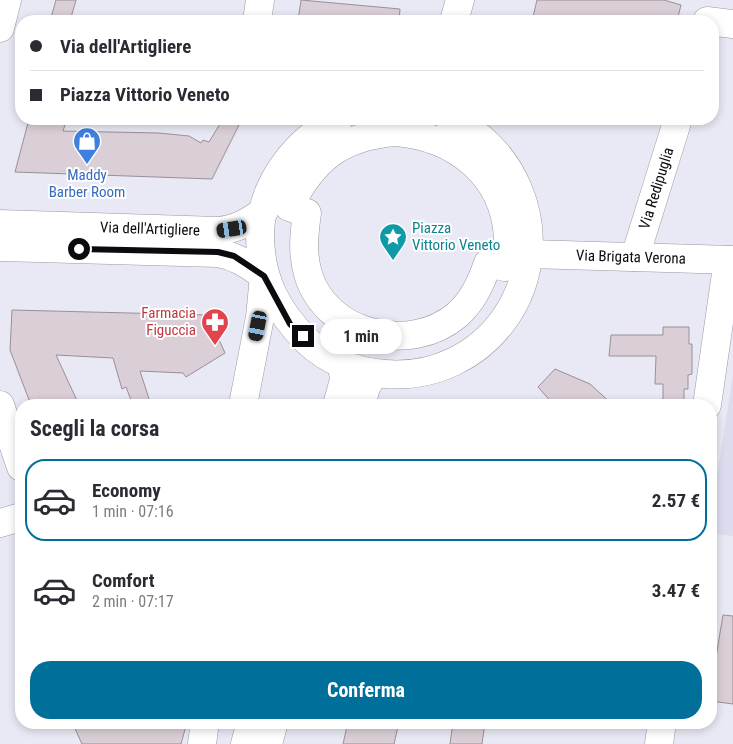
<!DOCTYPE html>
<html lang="it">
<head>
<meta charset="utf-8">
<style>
	:root { --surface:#fff; --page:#f2f2f3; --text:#2b2b33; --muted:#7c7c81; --line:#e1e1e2; --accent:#00709b }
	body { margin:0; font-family:"Roboto Condensed",sans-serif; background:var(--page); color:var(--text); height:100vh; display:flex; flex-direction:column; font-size:19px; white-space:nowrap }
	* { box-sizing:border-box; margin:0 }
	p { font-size:16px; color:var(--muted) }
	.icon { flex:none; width:28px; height:28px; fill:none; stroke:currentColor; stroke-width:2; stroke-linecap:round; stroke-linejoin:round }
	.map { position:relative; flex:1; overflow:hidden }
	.details { position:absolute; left:15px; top:399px; width:702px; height:330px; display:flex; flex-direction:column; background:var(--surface); border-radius:20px; box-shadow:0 2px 8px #0003 }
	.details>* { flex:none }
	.hud { position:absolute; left:15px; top:15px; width:704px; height:110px; border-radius:20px; box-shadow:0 2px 8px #0003; display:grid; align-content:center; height:110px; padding:0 15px; background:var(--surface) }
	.end { position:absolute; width:22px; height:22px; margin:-11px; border:6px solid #0b0b0f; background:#fff; box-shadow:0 0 0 2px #fff }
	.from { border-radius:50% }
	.bubble { position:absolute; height:35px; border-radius:18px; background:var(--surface); box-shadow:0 2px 8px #0003; font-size:16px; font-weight:700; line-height:35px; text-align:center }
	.car { position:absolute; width:15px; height:30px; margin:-15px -8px; border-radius:6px; box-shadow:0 0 4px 1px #0007; background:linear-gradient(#222 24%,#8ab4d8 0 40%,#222 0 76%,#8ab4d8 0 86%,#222 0) }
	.hud b { display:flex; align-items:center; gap:18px; height:48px; font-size:19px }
	.hud b+b { border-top:1px solid var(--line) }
	.hud i { width:12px; height:12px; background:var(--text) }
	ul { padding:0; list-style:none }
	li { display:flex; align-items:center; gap:15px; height:82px; margin:0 10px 8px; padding:0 5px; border:2px solid transparent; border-radius:20px }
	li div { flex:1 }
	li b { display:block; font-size:19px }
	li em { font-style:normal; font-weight:700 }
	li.on { border-color:var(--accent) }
	li>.icon { width:45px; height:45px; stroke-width:1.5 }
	h2 { padding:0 15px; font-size:22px; line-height:60px }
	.primary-button { display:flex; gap:10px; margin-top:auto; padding:10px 15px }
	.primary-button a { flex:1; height:58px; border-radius:20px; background:var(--accent); color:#fff; font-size:20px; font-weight:700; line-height:58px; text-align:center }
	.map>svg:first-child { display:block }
	.built { fill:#dbddef }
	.building { fill:#dacfd6; stroke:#9a8f96 }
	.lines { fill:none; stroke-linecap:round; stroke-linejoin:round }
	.minor-casing { stroke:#9798a2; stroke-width:29 }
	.minor { stroke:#fff; stroke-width:28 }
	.route { stroke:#0b0b0f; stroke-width:6 }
	.labels { text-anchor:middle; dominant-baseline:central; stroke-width:4; stroke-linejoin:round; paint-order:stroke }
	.shop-label { font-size:15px; fill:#366cbe; stroke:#fff }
	.street-label { font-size:15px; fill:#0b0b0f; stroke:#fff }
	.culture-label { font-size:15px; fill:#0d838f; stroke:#fff; text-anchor:start }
	.health-label { font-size:15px; fill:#be3a42; stroke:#fff; text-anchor:end }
</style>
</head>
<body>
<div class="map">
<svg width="733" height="744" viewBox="0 0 733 744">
	<rect width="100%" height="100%" fill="#e8e9f4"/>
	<path class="built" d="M733,374v162l-22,-3v-18z"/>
	<path class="building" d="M56,0h20l-6,21h-20z
		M301,0l99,9 -1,12h-101z
		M537,0h127l17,5 -4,16h-145z
		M29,119h38l-4,12 96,2 30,3 12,7 2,-3 6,2 14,-23h19l-30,60 -197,-7z
		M12,310l196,5 17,38 -39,24 -3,-4 -43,-2 11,34h-18l-7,-18 -4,2 -9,-31 -57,-3 23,50h-48l-21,-55z
		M663,327h26v17h3v30l-4,1v14h-4v16h-21v-21h-8l1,-28h-47l2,-21h52z
		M555,369l35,15 23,21h-59l-16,-18z
		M723,615l10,1v88l-22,-3v-14z
		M72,722h115l-6,22h-99z
		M348,722h51l-5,22h-51z
		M453,722h32l-3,22h-32z"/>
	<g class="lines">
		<g class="minor-casing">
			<g id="minor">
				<path d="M257,21l3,-21"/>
				<path d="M454,21l6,-21"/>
				<path d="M707,21l26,3"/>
				<path d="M0,28l7,-28"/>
				<path d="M339,119c-43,20 -78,66 -79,115 0,44 16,76 47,107 21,20 49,31 78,33 101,8 172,-92 133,-185 -13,-31 -37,-57 -69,-70"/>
				<path d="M396,132c59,5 108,42 112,105 1,10 -2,21 -3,30l-17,-4c-7,20 -15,38 -31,52 -47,40 -131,20 -149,-41 -6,-21 -4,-40 -1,-61l-18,-6c24,-48 52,-71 107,-75z"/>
				<path id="s1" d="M0,224l218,7c19,-2 31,-9 46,-20"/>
				<path d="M0,247l218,6c18,3 31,12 46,23l-4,41 -17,88"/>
				<path id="s2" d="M529,254l204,6"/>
				<path id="s3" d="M635,257l43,-138"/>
				<path d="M0,405l21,62"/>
				<path d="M337,405l7,-25 -2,-15"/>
				<path d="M361,405l5,-18 8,-13"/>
				<path d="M707,405l21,-145"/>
				<path d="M0,523l21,-6"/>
				<path d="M202,744l3,-22"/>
				<path d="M245,744l6,-22"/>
				<path d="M268,744l6,-22"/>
				<path d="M659,744l3,-22"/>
			</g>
		</g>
		<use href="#minor" class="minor"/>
	</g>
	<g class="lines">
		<path class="route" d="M79,249l139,3 16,4 30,20 26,48 13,12"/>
	</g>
	<defs>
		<g id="shop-pin" transform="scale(1.4375)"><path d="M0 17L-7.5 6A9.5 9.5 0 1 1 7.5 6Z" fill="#3f7fe0" stroke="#fff"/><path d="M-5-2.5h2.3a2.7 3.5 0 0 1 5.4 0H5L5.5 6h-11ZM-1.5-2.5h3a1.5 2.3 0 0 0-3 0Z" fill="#fff"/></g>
		<g id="sight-pin" transform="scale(1.4375)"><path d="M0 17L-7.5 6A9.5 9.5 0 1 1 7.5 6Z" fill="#0f9aa8" stroke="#fff"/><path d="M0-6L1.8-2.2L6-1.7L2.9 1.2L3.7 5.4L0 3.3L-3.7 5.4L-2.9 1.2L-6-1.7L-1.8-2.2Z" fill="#fff"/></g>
		<g id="pharmacy-pin" transform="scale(1.4375)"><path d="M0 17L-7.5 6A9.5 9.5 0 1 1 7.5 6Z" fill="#e0444e" stroke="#fff"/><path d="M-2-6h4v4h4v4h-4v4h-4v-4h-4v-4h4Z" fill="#fff"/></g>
	</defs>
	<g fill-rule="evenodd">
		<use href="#shop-pin" x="87" y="141"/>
		<use href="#sight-pin" x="393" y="237"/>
		<use href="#pharmacy-pin" x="215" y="322"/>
	</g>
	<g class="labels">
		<g class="shop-label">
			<text x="87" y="175">Maddy<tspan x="87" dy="17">Barber Room</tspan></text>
		</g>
		<g class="street-label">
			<text stroke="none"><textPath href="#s3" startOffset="72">Via Redipuglia</textPath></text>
			<text stroke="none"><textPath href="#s1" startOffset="150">Via dell'Artigliere</textPath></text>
			<text stroke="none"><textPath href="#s2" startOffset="102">Via Brigata Verona</textPath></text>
		</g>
		<g class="culture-label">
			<text x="412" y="228">Piazza<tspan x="412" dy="17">Vittorio Veneto</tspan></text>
		</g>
		<g class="health-label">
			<text x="196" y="313">Farmacia<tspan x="196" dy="17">Figuccia</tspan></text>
		</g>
	</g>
</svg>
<i class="end from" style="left:79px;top:249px"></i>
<i class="end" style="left:303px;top:336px"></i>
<div class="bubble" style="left:320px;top:319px;width:82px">1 min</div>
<i class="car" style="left:232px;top:229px;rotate:261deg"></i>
<i class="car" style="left:258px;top:326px;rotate:191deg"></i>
<div class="hud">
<b><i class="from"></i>Via dell'Artigliere</b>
<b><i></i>Piazza Vittorio Veneto</b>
</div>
<section class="details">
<h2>Scegli la corsa</h2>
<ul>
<li class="on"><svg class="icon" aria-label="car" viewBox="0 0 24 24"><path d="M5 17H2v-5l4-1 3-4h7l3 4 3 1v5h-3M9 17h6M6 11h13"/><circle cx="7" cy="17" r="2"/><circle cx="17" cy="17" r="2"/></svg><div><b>Economy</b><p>1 min · 07:16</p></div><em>2.57 €</em></li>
<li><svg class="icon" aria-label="car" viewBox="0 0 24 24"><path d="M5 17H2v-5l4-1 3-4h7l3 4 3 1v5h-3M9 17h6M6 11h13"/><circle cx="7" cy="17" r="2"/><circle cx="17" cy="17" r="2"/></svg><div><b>Comfort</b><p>2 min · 07:17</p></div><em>3.47 €</em></li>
</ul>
<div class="primary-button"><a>Conferma</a></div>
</section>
</div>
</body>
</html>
